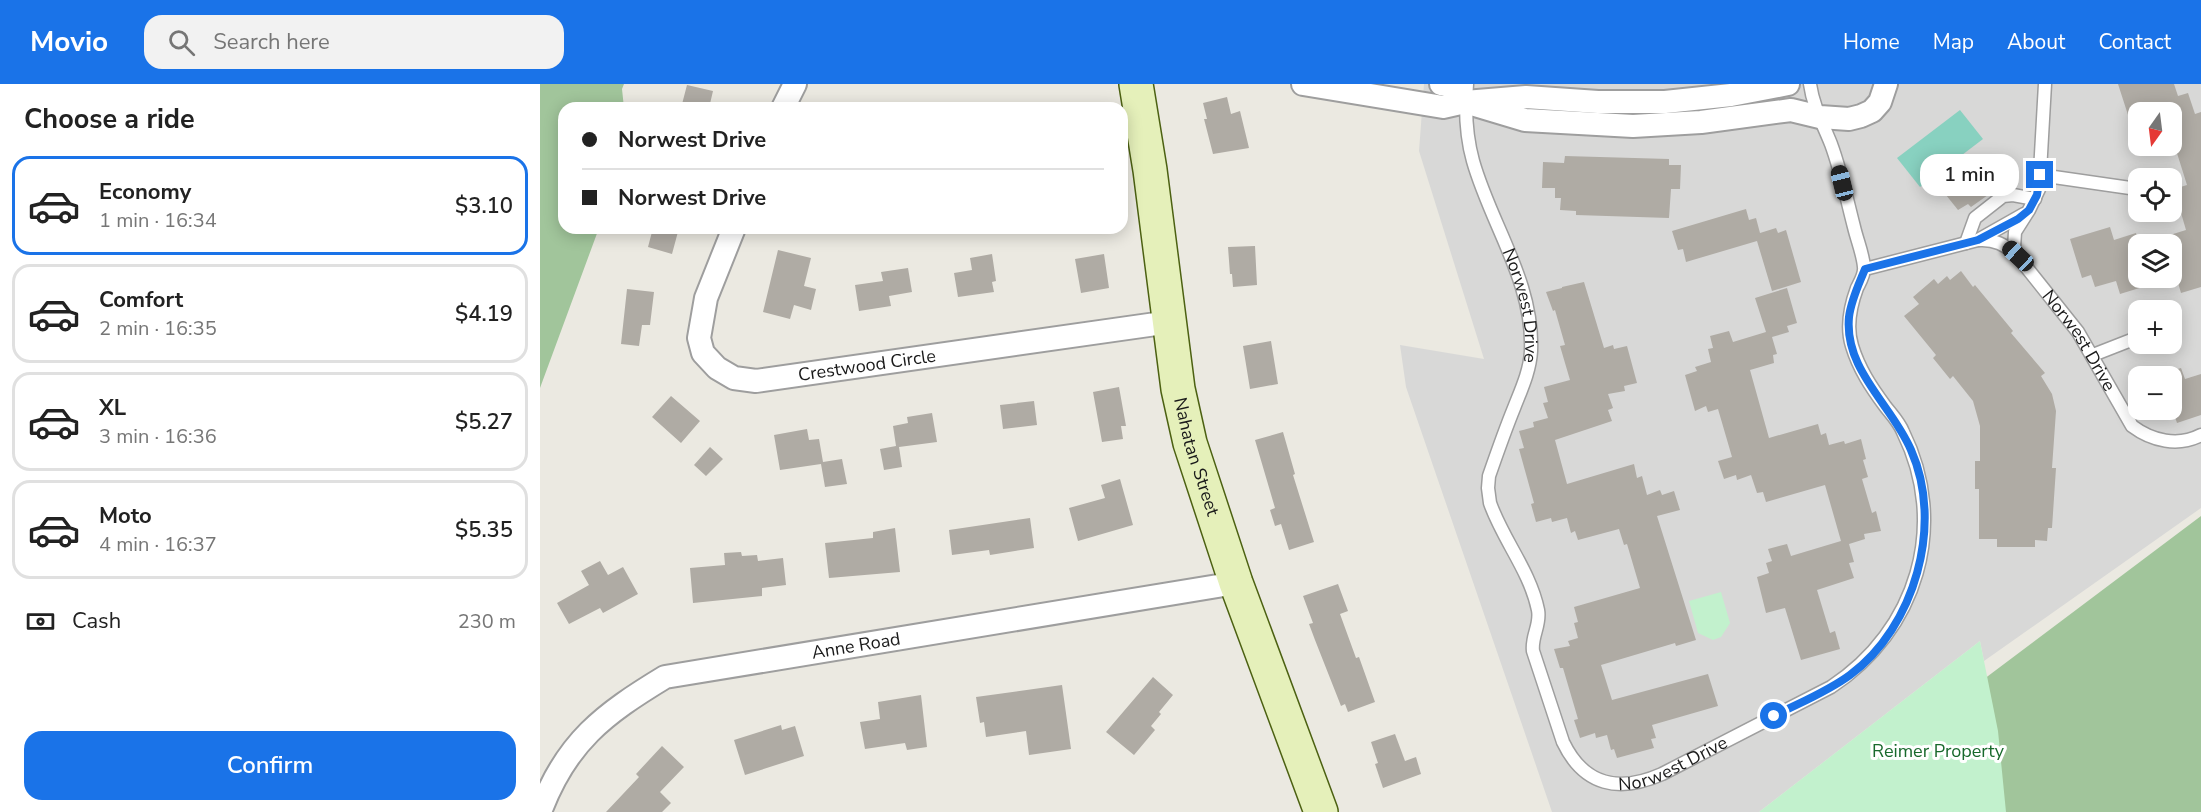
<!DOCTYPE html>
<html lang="en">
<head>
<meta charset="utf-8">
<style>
	:root { --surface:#fff; --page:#f2f2f2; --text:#222; --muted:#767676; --line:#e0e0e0; --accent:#1a73e8 }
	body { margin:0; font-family:"Nunito Sans",sans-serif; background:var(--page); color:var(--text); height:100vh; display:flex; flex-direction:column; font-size:22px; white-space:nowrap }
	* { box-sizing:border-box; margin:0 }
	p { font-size:20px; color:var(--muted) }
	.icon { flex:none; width:33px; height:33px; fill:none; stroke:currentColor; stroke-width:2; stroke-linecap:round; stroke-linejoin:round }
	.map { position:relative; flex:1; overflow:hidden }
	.panel { display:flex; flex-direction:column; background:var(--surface); width:540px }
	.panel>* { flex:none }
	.guide { position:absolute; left:18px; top:18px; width:570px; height:132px; border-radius:18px; box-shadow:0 3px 15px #0003; display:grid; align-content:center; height:132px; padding:0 24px; background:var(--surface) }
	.needle { width:39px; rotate:194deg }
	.controls { position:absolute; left:1588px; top:18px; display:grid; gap:12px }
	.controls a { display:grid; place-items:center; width:54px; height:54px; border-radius:12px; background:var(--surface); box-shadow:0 3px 15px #0003; font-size:30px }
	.end { position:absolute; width:27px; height:27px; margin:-14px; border:8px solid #1a73e8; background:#fff; box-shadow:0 0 0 3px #fff }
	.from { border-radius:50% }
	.bubble { position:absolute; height:42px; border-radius:18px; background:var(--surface); box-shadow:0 3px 15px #0003; font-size:20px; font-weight:600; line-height:42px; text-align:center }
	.car { position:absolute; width:18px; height:36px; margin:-18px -9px; border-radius:8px; box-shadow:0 0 4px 2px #0007; background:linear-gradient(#222 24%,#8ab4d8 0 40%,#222 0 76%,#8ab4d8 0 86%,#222 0) }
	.guide b { display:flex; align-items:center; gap:21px; height:57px; font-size:22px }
	.guide b+b { border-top:2px solid var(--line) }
	.guide i { width:15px; height:15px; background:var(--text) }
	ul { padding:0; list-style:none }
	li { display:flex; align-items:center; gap:18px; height:99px; margin:0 12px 9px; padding:0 12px; border:3px solid var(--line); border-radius:18px }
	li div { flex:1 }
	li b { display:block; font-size:22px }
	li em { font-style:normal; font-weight:600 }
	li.current { border-color:var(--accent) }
	li>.icon { width:54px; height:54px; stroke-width:1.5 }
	h2 { padding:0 24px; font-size:27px; line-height:72px }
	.pay { display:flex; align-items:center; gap:15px; height:66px; padding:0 24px; font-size:22px }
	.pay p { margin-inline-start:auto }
	.cta { display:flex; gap:12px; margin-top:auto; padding:12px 24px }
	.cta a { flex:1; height:69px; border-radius:18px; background:var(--accent); color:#fff; font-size:24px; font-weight:600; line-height:69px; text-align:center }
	header { display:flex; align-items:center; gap:36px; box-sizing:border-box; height:84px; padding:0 30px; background:var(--accent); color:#fff }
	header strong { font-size:28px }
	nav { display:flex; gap:33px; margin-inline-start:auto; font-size:21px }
	.search { width:420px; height:54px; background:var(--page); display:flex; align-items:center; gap:15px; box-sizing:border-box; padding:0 21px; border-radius:18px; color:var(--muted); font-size:22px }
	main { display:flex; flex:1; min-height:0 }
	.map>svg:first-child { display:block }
	.residential { fill:#d8d8d7; fill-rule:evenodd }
	.forest { fill:#a1c59b }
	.park { fill:#c2f1cd }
	.pitch { fill:#88d1c0 }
	.building { fill:#afaba4 }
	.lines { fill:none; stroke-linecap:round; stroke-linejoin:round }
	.service-casing { stroke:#9e9e9e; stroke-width:15 }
	.minor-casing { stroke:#9e9e9e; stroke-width:26 }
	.secondary-casing { stroke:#4c6112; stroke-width:36 }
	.service { stroke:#fff; stroke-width:12 }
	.minor { stroke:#fff; stroke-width:22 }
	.secondary { stroke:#e5f0ba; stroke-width:33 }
	.route { stroke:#1a73e8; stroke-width:8 }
	.labels { text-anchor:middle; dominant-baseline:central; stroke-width:6; stroke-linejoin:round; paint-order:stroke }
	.street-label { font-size:18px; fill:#1a1a1a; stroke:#fff }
	.park-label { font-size:18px; fill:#18692c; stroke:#fff }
</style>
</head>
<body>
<header>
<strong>Movio</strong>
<div class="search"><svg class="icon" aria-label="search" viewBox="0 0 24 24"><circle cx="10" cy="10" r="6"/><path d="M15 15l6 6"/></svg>Search here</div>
<nav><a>Home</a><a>Map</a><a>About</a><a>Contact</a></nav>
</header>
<main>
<section class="panel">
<h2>Choose a ride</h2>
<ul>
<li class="current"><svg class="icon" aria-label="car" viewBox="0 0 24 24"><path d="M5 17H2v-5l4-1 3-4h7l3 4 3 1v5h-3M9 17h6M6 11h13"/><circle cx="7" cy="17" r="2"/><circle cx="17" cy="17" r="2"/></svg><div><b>Economy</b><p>1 min · 16:34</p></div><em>$3.10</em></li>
<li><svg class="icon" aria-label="car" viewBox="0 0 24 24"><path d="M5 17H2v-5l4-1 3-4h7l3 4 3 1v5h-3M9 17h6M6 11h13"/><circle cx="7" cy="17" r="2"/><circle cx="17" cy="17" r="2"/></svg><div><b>Comfort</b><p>2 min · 16:35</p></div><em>$4.19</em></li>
<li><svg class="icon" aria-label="car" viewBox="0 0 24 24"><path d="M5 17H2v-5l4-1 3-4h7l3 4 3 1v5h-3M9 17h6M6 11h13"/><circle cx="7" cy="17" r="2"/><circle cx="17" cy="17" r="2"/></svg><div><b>XL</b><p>3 min · 16:36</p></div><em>$5.27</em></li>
<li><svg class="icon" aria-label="car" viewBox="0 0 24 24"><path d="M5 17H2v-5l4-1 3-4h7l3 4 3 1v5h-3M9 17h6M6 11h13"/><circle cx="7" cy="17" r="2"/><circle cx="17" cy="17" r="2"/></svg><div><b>Moto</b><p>4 min · 16:37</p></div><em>$5.35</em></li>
</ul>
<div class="pay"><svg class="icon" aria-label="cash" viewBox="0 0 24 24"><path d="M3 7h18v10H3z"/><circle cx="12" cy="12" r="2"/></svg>Cash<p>230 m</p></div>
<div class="cta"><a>Confirm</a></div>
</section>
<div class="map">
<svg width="1661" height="728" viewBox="0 0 1661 728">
	<rect width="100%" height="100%" fill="#ebe9e1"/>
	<path class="residential" d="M884,0h777v424l-217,153 -4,-20 -221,171h-207l-146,-425 -6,-42 84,14 -65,-208zM1599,28h33v34h-33zM1599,94h33v34h-33zM1599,160h33v34h-33zM1599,226h33v34h-33zM1599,292h33v34h-33z"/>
	<path class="forest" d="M0,0h84l-2,5 2,19h-60v120h35l-59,160z
		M1661,432v296h-394z"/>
	<path class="park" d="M1181,508l9,31 -9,14 -8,3 -15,-7 -9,-32z
		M1440,557l18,90 8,81h-247z"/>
	<path class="pitch" d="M1420,26l23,29 -63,48 -23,-29z"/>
	<path class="building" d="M1578,0h56l4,12 10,-3 7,21 6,-2v175l-20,6 -5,-17 -4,1v-33h-31l45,-14 -12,-41 13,-4 -11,-35 -11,4 -2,-8h9v-34h-19v-1l-14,1v3l-10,3z
		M147,1l26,6 -4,17h-28z
		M687,13l4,17 9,-3 9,37 -36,6 -9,-35h3l-4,-16z
		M1025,72l104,3v6h12l-1,24h-9l-2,29 -93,-3v-4l-16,-1 1,-12h-6v-10h-13l1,-26 21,1z
		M1436,80l19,26 -24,17 -3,-3 -10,6 -16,-20z
		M1206,125l3,11 7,-2 4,15 16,-5 2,5 8,-3 15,52 -29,9 -15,-50 -71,21 -3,-13 -5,1 -6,-19z
		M1570,143l4,13 22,-7 3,11v34h33l-52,16 -4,-13 -21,6 -4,-12 -9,3 -12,-39z
		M113,144h26l-7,26 -24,-7z
		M715,162l2,39 -24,2 -1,-13h-2l-2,-27z
		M238,166l33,8 -7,28 12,3 -5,21 -17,-5 -4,14 -27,-7z
		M452,170l4,27 -4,1 2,10 -36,5 -4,-24 18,-3 -2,-12z
		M564,170l5,34 -28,5 -6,-34z
		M368,184l4,24 -23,4 2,10 -32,5 -4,-26 28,-4 -2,-9z
		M1421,187l12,16 2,-2 38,46 -2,2 34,40 -4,3 11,18 4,17 -4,57h4l-4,60h-4l-1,13 -12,-1v7h-38v-8h-18v-50h-4v-28h5v-35l-7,-25 -20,-25 -3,3 -17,-21 3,-3 -32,-39 15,-12 -6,-7 21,-18 4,5 9,-8 3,4z
		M1044,198l20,66 9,-3 1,4 13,-3 10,37 -13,3 1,5 -17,3 5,14 -5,2 4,11 -57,19 12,44 67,-20 3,14 5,-2 5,19 13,-5 2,5 12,-4 6,19 -23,6 39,124 -20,6 -1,-3 -74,22 11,35 96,-26 10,32 -66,19 4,13 -5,1 3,9 -37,10 -3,-9 -3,1 -4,-15 -11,3 -1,-5 -15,5 -6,-18 4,-1 -15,-51h-3l-6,-19 16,-3 -2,-5 10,-3 -4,-15 4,-1 -4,-15 66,-19 -13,-44 -3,1 -5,-16 -41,11 -3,-9 -4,2 -4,-15 -15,4 -1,-4 -15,4 -5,-18 3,-1 -15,-54 5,-1 -5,-17 15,-4 -1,-5 15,-4 -5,-15 5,-1 -4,-15 26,-7 -10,-34 5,-1 -10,-35 -2,1 -7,-19 16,-4v-1z
		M1247,204l10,35 -10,3 2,6 -17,5 5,17 -4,1 1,8 -24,7 19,68 49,-14 3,11 5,-2 3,12 15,-4 1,3 16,-5 5,20 -3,1 5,17 -6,2 10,34 4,-2 5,20 -17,3 1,5 -16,5 5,18 -5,1 5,15 -37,12 13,43 5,-2 5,18 -39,11 -16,-52 -19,5 -9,-36 12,-4 -3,-10 6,-2 -4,-12 19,-5 4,12 50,-15 -16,-56 -59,17 -3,-10 -6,1 -6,-18 -14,5 -1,-5 -12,4 -6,-18 14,-4 -14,-48 -10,3 -2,-6 -11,5 -10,-36 12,-4 -2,-4 16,-5 -3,-13 5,-1 -3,-12 19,-5 4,11 33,-10 -11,-34z
		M87,205l27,3 -4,33h-8l-3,21 -18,-2z
		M731,257l7,43 -28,5 -7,-43z
		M1641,284l4,11 16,-5v41l-24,8 -4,-12 -20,6 -3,-7h22v-34h-18z
		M579,303l7,39h-5l2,13 -21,3 -9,-50z
		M131,312l29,25 -19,22 -29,-26z
		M494,317l3,24 -34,4 -3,-24z
		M392,329l5,29 -38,5 3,20 -18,3 -4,-21 16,-3 -3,-20 15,-3 -1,-6z
		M267,345l2,11 10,-1 4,23 19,-3 5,25 -22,3 -4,-23 -41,6 -6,-35z
		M743,348l12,42 -2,1 21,67 -25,8 -8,-26 -6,2 -5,-16 5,-2 -20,-68z
		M170,363l13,12 -17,17 -12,-11z
		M580,395l13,46 -55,16 -9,-33 36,-10 -4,-13z
		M490,434l4,30 -44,7 -1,-5 -37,5 -3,-25z
		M355,444l5,44 -71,6 -4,-35 48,-5v-6z
		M201,468l1,4 15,-1 1,6 25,-3 3,27 -24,3v8l-69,7 -3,-35 35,-3 -1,-12z
		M60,477l8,14 15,-8 15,27 -35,19 -3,-5 -31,16 -12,-21 32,-18 -8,-14z
		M798,500l10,27 -8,3 16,44 3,-1 16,45 -27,10 -3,-8 -4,2 -26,-66 -6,-16 4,-1 -10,-27z
		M613,593l20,18 -14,17 2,2 -10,12 4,4 -21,25 -28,-23z
		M522,601l9,64 -42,6 -3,-24 -40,6 -2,-15 -4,1 -4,-26z
		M381,611l6,52 -20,3 -2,-7 -40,6 -5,-27 20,-3 -2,-17z
		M241,641l1,5 13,-4 9,30 -59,19 -11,-35z
		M855,650l10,27 11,-4 5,17 -38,14 -8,-24 3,-1 -7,-21z
		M122,662l22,21 -24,25 11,11 -9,9h-56l33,-35 -3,-3z"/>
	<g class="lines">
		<g class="service-casing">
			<g id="service">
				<path id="s1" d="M927,0c-2,25 -1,52 6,77 18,64 61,121 58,190 -1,20 -10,39 -17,57 -9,22 -17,45 -25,68l-1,12 2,15c13,37 40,68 48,107 3,15 -7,26 -5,41l30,91c21,44 56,51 99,32l169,-87c86,-56 118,-162 72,-255 -4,-10 -12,-18 -18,-26 -14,-19 -26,-37 -33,-60 -6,-19 -2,-39 5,-58 3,-6 8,-14 7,-21 -1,-13 -7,-27 -10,-40 -7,-27 -13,-56 -23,-83 -8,-20 -18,-38 -21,-60"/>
				<path id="s2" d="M1505,0l-6,105 -10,21 -14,22 -1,16 9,15 55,69 54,94c20,15 46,21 69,9"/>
				<path d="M1500,91l97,14"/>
				<path d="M1439,156c16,-1 26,5 38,15"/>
				<path d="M1426,159l9,-25 28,-22 10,-1 22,4"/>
				<path d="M1325,185l113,-29 46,-26"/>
				<path d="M1553,271l46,-18"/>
			</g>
		</g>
		<g class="minor-casing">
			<g id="minor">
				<path d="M763,0l140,23 22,-5 61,-5 72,5h67l66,-7 57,-11"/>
				<path d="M901,0l7,1 17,17 60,18 108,6 68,-4 90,-12 29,7 29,2 12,-3 11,-5 8,-9 6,-18"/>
				<path d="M243,24l12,-24"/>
				<path id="s3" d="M194,144l-28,70 -7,40 4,15 14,15 17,10 22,3 414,-59"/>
				<path id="s4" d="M0,728c26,-70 64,-98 125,-135l571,-94"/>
			</g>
		</g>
		<g class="secondary-casing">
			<g id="secondary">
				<path id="s5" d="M596,0l14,86 28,219 12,54 46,140 85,229"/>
			</g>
		</g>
		<use href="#service" class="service"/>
		<use href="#minor" class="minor"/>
		<use href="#secondary" class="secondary"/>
	</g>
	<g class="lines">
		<path class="route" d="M1234,632c25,-13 53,-24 76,-41 65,-48 94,-151 61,-225 -19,-45 -67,-80 -62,-133 2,-17 10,-33 16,-48l113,-29 40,-21 11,-9 8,-15 3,-20"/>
	</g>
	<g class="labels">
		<g class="street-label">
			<text stroke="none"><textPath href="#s1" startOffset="231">Norwest Drive</textPath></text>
			<text stroke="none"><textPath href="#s2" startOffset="284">Norwest Drive</textPath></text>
			<text stroke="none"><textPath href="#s3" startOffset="306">Crestwood Circle</textPath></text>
			<text stroke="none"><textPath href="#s5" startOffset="378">Nahatan Street</textPath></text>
			<text stroke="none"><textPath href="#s4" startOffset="382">Anne Road</textPath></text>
			<text stroke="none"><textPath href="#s1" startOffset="824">Norwest Drive</textPath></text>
		</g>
		<g class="park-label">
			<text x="1398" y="667">Reimer Property</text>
		</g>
	</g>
</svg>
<div class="controls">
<a><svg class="needle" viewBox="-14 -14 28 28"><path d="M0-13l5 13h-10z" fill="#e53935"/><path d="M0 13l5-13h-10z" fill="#767676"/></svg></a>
<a><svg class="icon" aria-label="locate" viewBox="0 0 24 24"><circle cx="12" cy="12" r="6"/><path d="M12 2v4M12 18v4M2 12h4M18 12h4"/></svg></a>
<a><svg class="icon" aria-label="layers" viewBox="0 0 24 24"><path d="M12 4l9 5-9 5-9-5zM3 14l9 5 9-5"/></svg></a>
<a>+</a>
<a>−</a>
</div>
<i class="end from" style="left:1234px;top:632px"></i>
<i class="end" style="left:1500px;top:91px"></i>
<div class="bubble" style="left:1380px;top:70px;width:99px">1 min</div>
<i class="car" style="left:1302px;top:99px;rotate:346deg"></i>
<i class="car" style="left:1478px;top:172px;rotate:313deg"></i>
<div class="guide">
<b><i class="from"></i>Norwest Drive</b>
<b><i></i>Norwest Drive</b>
</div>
</div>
</main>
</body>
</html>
